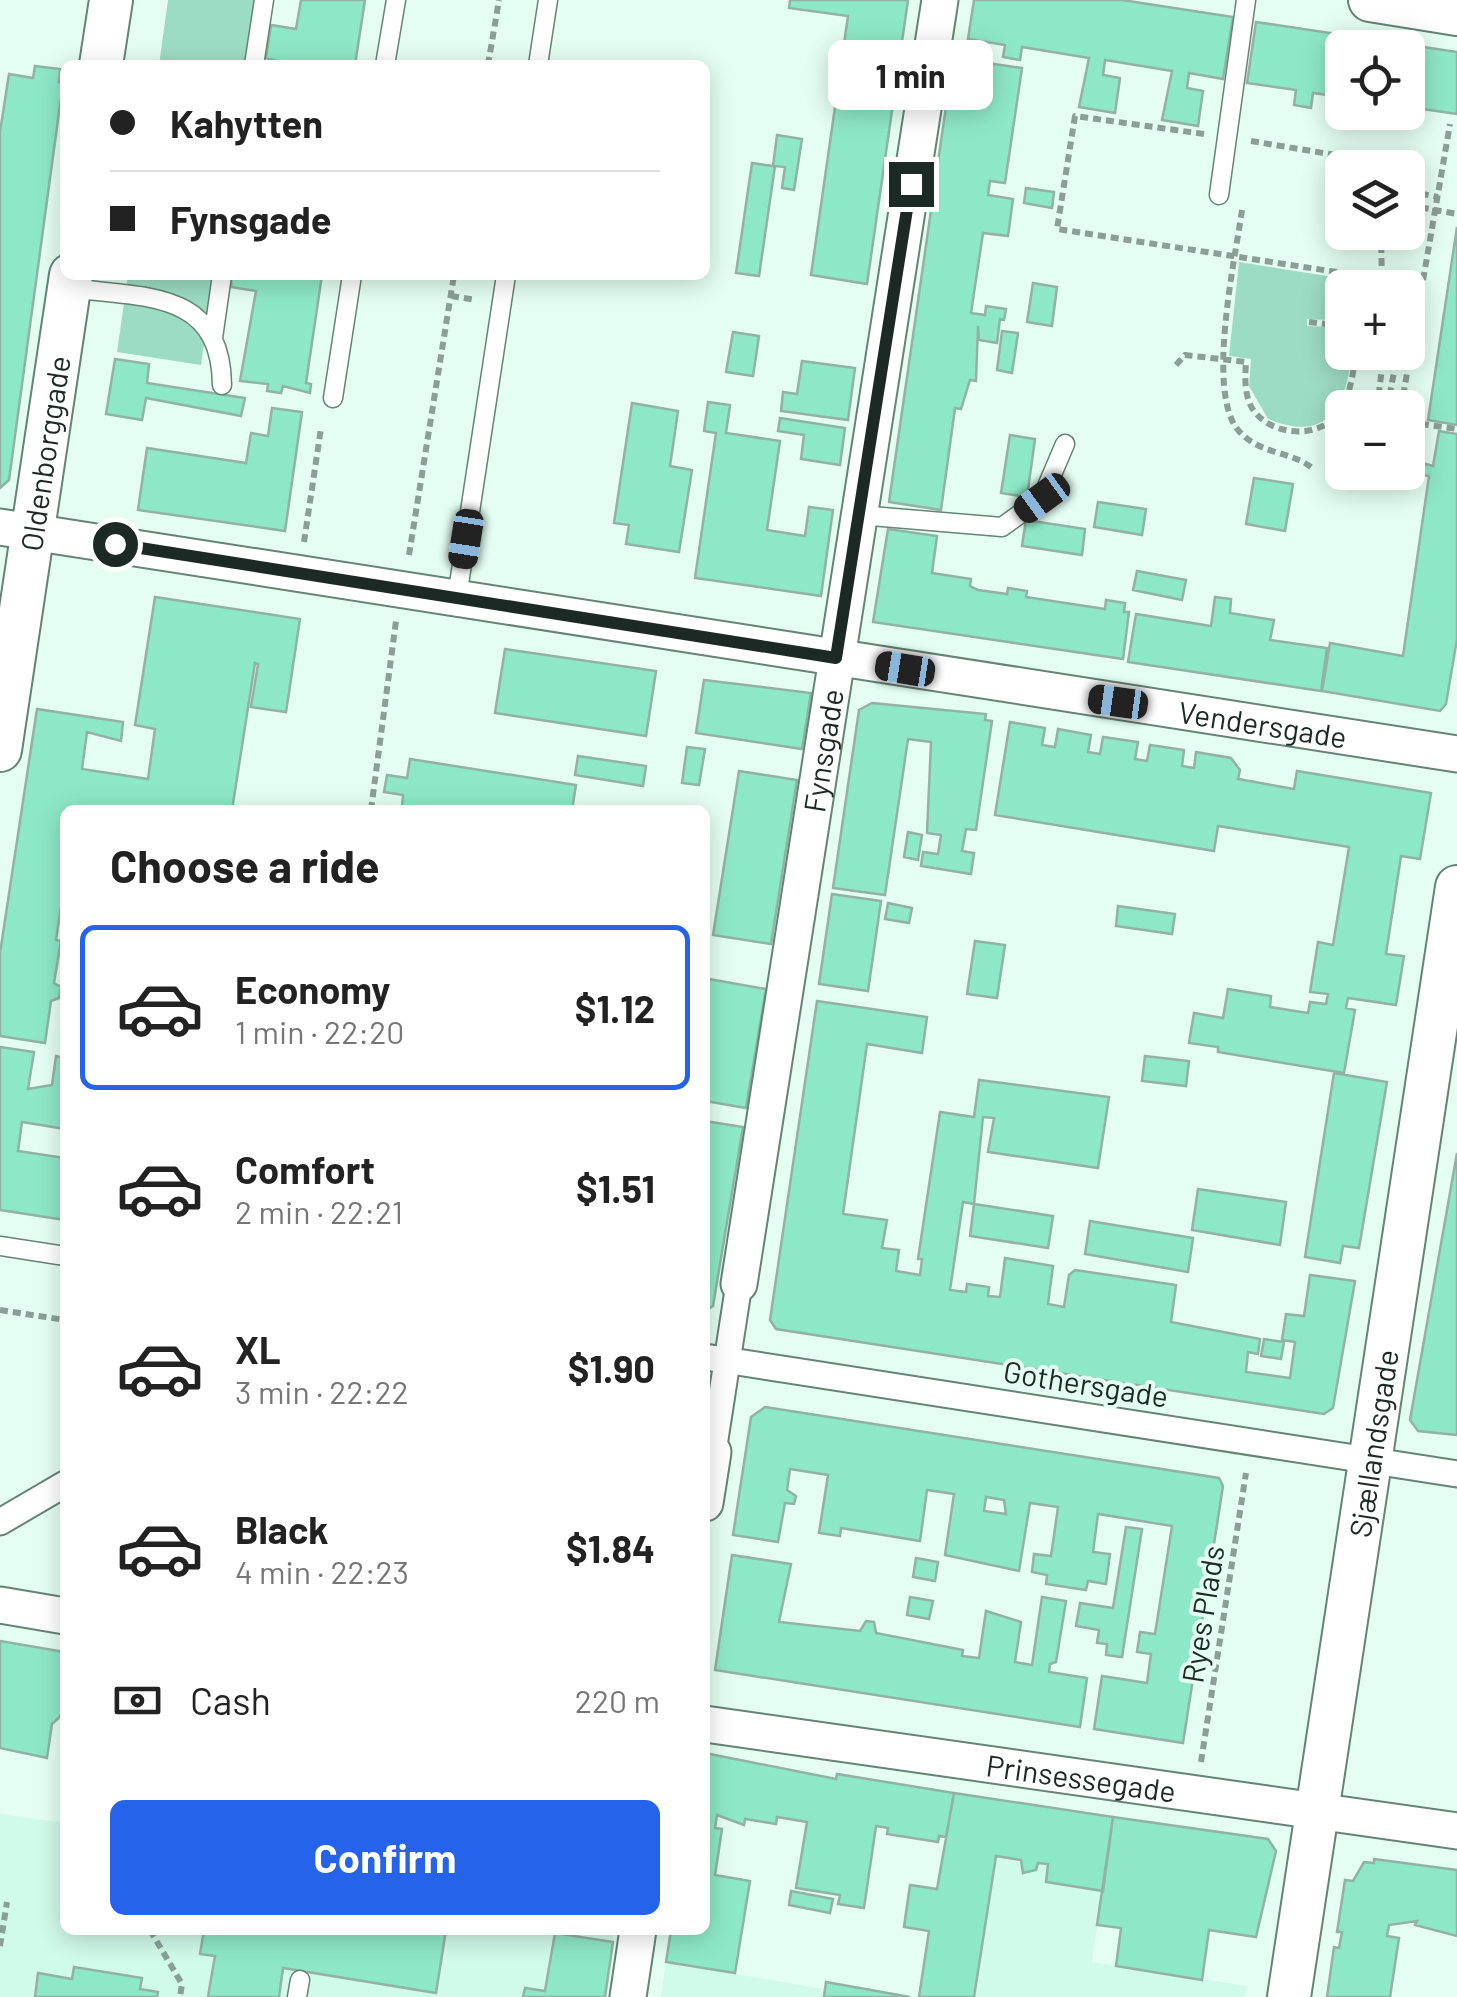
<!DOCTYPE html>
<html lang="en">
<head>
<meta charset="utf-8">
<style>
	:root { --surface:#fff; --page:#f2f2f2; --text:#222; --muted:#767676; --line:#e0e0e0; --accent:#2563eb }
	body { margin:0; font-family:Barlow,sans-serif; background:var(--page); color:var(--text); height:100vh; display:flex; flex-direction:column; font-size:38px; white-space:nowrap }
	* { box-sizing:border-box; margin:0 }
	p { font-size:32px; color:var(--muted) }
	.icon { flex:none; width:55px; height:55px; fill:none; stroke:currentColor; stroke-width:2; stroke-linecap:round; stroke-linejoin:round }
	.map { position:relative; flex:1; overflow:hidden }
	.sheet { position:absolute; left:60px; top:805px; width:650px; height:1130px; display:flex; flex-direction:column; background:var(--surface); border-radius:15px; box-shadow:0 5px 25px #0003 }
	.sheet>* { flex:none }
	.guide { position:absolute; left:60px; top:60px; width:650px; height:220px; border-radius:15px; box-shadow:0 5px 25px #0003; display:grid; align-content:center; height:220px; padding:0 50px; background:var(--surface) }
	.buttons { position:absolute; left:1325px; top:30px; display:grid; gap:20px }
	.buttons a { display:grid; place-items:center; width:100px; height:100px; border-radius:15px; background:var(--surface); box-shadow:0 5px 25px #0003; font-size:50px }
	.end { position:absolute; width:45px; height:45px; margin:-22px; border:12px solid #1c2924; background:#fff; box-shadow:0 0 0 5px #fff }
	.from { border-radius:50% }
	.bubble { position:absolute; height:70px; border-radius:15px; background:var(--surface); box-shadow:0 5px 25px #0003; font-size:32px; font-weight:700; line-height:70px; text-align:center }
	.car { position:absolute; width:30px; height:60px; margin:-30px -15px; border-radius:12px; box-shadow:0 0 8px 2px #0007; background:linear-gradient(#222 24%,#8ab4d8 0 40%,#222 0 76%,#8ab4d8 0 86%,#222 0) }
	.guide b { display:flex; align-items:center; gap:35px; height:95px; font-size:38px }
	.guide b+b { border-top:2px solid var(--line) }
	.guide i { width:25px; height:25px; background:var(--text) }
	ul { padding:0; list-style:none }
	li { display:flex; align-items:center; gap:30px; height:165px; margin:0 20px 15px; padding:0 30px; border:5px solid transparent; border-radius:15px }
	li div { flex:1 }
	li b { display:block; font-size:38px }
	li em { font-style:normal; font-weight:700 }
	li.current { border-color:var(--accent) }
	li>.icon { width:90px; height:90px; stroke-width:1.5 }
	h2 { padding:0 50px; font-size:45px; line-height:120px }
	.pay { display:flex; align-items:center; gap:25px; height:110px; padding:0 50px; font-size:38px }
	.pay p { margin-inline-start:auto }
	.action { display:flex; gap:20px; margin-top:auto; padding:20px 50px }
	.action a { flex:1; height:115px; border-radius:15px; background:var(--accent); color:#fff; font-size:40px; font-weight:700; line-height:115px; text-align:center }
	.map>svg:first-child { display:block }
	.built { fill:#d0fae9 }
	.green { fill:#9ddcc4 }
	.building { fill:#8de8c7; stroke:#92b2a5; stroke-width:2.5; fill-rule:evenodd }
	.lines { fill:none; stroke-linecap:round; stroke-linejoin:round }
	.service-casing { stroke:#658377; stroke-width:21 }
	.pedestrian-casing { stroke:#658377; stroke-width:29 }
	.minor-casing { stroke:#658377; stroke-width:39 }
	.tertiary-casing { stroke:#658377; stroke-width:46 }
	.path { stroke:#8b9f97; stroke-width:6; stroke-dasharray:8 5; stroke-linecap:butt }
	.service { stroke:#fff; stroke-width:18 }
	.pedestrian { stroke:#fff; stroke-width:25 }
	.minor { stroke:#fff; stroke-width:35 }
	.tertiary { stroke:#fff; stroke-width:42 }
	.route { stroke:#1c2924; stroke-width:12 }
	.labels { text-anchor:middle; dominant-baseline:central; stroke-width:8; stroke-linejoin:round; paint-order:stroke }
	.street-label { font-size:30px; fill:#1c2924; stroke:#e4fef3 }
</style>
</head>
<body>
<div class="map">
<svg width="1457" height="1997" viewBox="0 0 1457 1997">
	<rect width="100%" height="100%" fill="#e4fef3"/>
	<path class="built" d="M954,1793l159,24 -21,145 155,24 -2,11h-326z
		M0,1814l65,9v107h549l-10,67h-604z
		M666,1962l158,27 2,-7 84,15h-249z"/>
	<path class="green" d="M168,0h88l-10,65h-87z
		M1239,262l126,20 -3,5 -20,1v24l-12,8 -23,-1v7l24,1 11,-5v30l10,1c-6,53 -24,91 -84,66l-19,-33 2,-27 -22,-3z
		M128,275h86l-13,90 -84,-13z"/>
	<path class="building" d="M301,0h64l-10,65h-64l-25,-7 5,-33 25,4z
		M790,0h118l-41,284 -56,-9 37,-259 -59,-8z
		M974,0h148l111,17 -10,62 -34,-6 -2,15 16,3 -5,35 -36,-6 10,-49 -67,-11 -2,15 17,3 -5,35 -36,-6 10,-49 -67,-11 -2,13 -17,-3 2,-12 -37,-6z
		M1256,22l201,30v62l-49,-7v-59h-66v49l-29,-4 -2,15 -17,-3 2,-15 -49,-7z
		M953,58l69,10 -17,115 -15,-2 -2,14 25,4 -5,37 -25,-3 -12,80 14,2 1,-9 20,3 -2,11 -4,-1 -3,24 -18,-3 -1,-14 -2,55 -6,-1 -9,29 -6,-1 -14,102 -52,-8z
		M35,66l25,3 -1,13 4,1 -54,397 -9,8v-356l9,-58 24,4z
		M777,135l25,4 -8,51 -12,-2 3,-21 -10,-1 -16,110 -23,-3 16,-110 21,3z
		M1026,188l28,4 -2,16 -28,-5z
		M1457,227v198l-29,-5z
		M232,275h90l-16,108 5,1 -1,9 -27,-7 -2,7 -14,-2 1,-7 -28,-3 16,-90 -25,-4z
		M1033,283l24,4 -5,39 -25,-4z
		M1002,331l16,2 -6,40 -15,-3z
		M733,332l26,4 -6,40 -27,-4z
		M115,359l34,5 -2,19 98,15 -4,18 -95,-18 -4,22 -36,-6z
		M802,361l53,7 -7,52 -67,-9 2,-19 14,2z
		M708,402l22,3 -4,28 54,8 -13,89 38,6 4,-29 24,3 -12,86 -126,-18 21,-145 -12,-2z
		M632,403l46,8 -8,55 22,4 -13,82 -53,-8 3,-19 -15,-2z
		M272,408l30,4 -17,119 -147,-21 9,-62 99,15 5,-30 17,3z
		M780,418l65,10 -5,37 -39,-6 3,-24 -26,-4z
		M1439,431l18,3v205l-11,65 -6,7 -118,-20 8,-48 73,13 26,-180 -15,-2 -3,14 -39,-6 1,-10h35v-13l25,7z
		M1010,435l25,4 -8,58 -26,-4z
		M1254,478l39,6 -8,47 -39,-7z
		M1098,502l48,7 -4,26 -48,-8z
		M1026,520l59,9 -3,26 -60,-9z
		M888,529l49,7 -5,37 39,6 -1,7 8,4 29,4 1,-6 19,3 -1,6 79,12 1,-9 19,3 -1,9h5l-6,47 -250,-37z
		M1137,571l49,9 -4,20 -49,-10z
		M155,597l145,22 -14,93 -35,-5 7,-43 -3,-1 -23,147h-167v97h-4l-5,33 5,1 -7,42 7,4 -2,11 -8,3 -6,42 -45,-7v-83l37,-244 86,13 -2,19 -34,-9 -5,37 66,10 7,-50 -20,-4z
		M1215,597l16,2 -1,14 44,7 -4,20 57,8 -6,43 -193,-29 8,-48 75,12z
		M505,649l151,22 -10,65 -151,-23z
		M704,680l107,13 -9,56 -106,-16z
		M872,703l114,11 -1,6 7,1 -16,109 -10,-1 -4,22 12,2 -3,21 -50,-8 2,-14 15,2 3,-19 -14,-2 4,-91 -23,-3 -23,156 -52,-7 26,-178z
		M1010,722l35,6 -3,17 13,2 3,-18 33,6 -3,17 12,2 3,-17 35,5 -3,17 12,2 3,-16 34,5 -2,16 12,2 2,-16 35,6 9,12 -2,9 56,10 3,-18 134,22 -11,66 -19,-3 -15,98 18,2 -8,49 -48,-7 -2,10 9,2 -11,63 -126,-21v-5l-29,-4 5,-30 29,5 5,-29 43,7 -1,11 38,6 2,-11 16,2 2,-10 -18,-2 8,-50 15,3 16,-98 -131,-21 -4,25 -219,-36z
		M687,747l18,2 -6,36 -17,-2z
		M578,756l68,10 -3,20 -68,-11z
		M410,759l166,26 -4,25 -170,-4 1,-11 -19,-3 3,-17 20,3z
		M739,771l58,9 -26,164 -58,-9z
		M908,832l14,3 -4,25 -14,-3z
		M832,894l49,7 -13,90 -49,-7z
		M888,903l24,5 -3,15 -24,-4z
		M1118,906l57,8 -3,20 -56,-8z
		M975,941l30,4 -8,53 -30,-4z
		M709,979l57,10 -20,119 -41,-7z
		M817,1001l110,16 -5,36 -55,-9 -24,170 44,6 -5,28 17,2 -3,21 24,4 2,-16h-4l22,-147 34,5 5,-37 130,17 -11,71 -110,-16 6,-34 -11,-1 -9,87 -11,-2 -13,88 16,2 1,-8 22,3 -1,9 12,1 5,-39 48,8 -5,38 16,3 5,-32 6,-5 101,15 -5,37 89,17 -2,15 -10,-2 -2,20 44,6 5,-36 -13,-2 4,-26 18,2 6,-41 45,6 -22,127 -9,6 -548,-85 -6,-9z
		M0,1047l34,5 -6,37 24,-4 4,-29 9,2v71l-43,-7 -4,29 47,7v62l-65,-10z
		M1145,1056l44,5 -3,25 -44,-5z
		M1334,1073l53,9 -28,166 -16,-2 -3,17 -35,-6z
		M705,1121l38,6 -30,179 -8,5z
		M1457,1153v282l-39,-4 -8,-11z
		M1198,1189l88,13 -6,43 -88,-15z
		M974,1204l79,12 -5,32 -78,-12z
		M1090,1221l103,17 -5,34 -103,-18z
		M1264,1339l20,3 -3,17 -20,-3z
		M765,1407l454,71 4,8 -40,257 -89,-14 8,-53 45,7 4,-29 -14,-2 3,-20 15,2 17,-108 -74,-12 -5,38 17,2 -4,30 -18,-3 -2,9 -40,-6 1,-9 -15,-3 2,-18 17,2 7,-49 -28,-4 -11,68 -74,-16 9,-61 -27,-4 -7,51 -79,-13 -1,8 -21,-3 9,-58 -38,-6 -3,21 9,6 -2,8 -9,-1 -7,39 -45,-7 18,-118zM986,1497l18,3 2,14 -22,-3z
		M1126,1527l16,2 -20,128 -16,-2 1,-11 -10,-1 2,-13 -23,-4 4,-23 33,5z
		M732,1555l59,9 -12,58 81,9 6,-10 8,1 2,11 87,17 -1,6 17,2 7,-47 35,11 -6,40 17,3 10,-68 24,4 -10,61 -6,2 -1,8 38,6 -7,49 -365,-57z
		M916,1558l22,4 -3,19 -22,-4z
		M910,1597l23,4 -4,18 -22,-4z
		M0,1641l65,11v60l-13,12 -5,34 -47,-10z
		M705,1753l131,26 1,-5 117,19 -8,44 -7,-1 -1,6 -51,-8 1,-6 -12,-2 -12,82 -26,-4 2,-9 -44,-7 11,-66 -30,-5 -1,7 -31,-5 -1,6 -27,-10 -2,13 7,1 -7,46 35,6 -15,92 -69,-11 5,-32h34z
		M954,1793l159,24 -10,74 -57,-9 2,-18 -10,-1 -2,7 -13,3 -2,-13 -25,-4 -22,141h-55l10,-66 -25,-4 6,-42 27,4z
		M1113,1817l155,22 8,12 -20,86 -47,-7 -7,50 -86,-14 5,-38 -24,-3z
		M1374,1859l83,11v66l-42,-11 2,-4 -28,4 -2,11 12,2 -9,59h-63l7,-50 5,1 3,-16h-5l8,-52 8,1 11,-19 10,1z
		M791,1891l42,8 -3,14 -41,-8z
		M204,1930h242l-10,63 -153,-25 -4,29h-71l7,-41 -15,-2z
		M555,1933l58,9 -8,55h-82l2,-9 20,3z
		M74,1967l68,11 -2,11 18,3 -1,5h-122l3,-24 34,6z
		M826,1982l84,15h-86z"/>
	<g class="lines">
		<g class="service-casing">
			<path id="service" d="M254,65l10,-65
				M385,65l11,-65
				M538,65l10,-65
				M1219,195l27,-195
				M70,288c73,10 151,1 152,97
				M213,338l9,-63
				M333,398l19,-123
				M859,515l143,12 40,-29 23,-54
				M457,597l49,-322
				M0,1246l65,10
				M297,1997l3,-17"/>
		</g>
		<g class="pedestrian-casing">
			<path id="pedestrian" d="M705,1357l752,117
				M713,1452l26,-168
				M0,1522l65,-38"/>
		</g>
		<g class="minor-casing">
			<g id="minor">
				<path id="s1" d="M0,527l1457,227"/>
				<path id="s2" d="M739,1284l201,-1284"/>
				<path d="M705,1503l8,-51"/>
				<path d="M0,1605l65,11"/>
				<path id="s3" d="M705,1724l752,107"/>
				<path d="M628,1997l10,-67"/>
			</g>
		</g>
		<g class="tertiary-casing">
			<g id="tertiary">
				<path d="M1370,0l87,14"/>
				<path d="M101,65l10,-65"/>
				<path id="s4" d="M0,750l71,-475"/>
				<path id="s5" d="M1289,1997l168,-1110"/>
			</g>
		</g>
		<path class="path" d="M488,65l11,-65
			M1204,134l-129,-18 -18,113 325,50
			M1251,141l139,23 -1,4
			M1408,191l30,6
			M1408,205l49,9
			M1242,210c-7,50 -36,181 -4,220 21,25 54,21 74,38
			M1381,232l1,56
			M1381,277l41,7
			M451,296l25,4
			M1408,302l3,-20
			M1309,322l17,2 16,-7
			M1176,365l9,-10 61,7c-1,15 -2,32 6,46 18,29 68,32 87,4 12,-18 14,-39 17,-60
			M1377,408l7,-56
			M1387,408l11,-56
			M1401,408l49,-284
			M1408,422l49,7
			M304,542l17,-114
			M409,555l45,-280
			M371,810l25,-189
			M0,1310l65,10
			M1201,1762l45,-289
			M150,1930l32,54 -2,13
			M0,1946l7,-44"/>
		<use href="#service" class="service"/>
		<use href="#pedestrian" class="pedestrian"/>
		<use href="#minor" class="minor"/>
		<use href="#tertiary" class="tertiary"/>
	</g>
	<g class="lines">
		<path class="route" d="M115,544l721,114 75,-474"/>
	</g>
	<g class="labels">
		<g class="street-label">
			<text stroke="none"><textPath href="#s4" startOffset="300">Oldenborggade</textPath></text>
			<text stroke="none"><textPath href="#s1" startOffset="1278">Vendersgade</textPath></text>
			<text stroke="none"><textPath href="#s2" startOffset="540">Fynsgade</textPath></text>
			<text transform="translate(1086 1383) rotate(9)">Gothersgade</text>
			<text stroke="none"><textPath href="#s5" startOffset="560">Sjællandsgade</textPath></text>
			<text transform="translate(1202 1614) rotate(-81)">Ryes Plads</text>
			<text stroke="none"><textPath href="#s3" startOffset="380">Prinsessegade</textPath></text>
		</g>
	</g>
</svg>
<div class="buttons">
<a><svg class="icon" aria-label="locate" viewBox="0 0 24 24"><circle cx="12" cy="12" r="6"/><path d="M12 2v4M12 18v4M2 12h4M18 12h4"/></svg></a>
<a><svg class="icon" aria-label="layers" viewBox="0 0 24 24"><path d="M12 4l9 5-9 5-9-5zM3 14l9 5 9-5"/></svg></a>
<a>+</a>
<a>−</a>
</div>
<i class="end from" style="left:115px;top:544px"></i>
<i class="end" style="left:911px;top:184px"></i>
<div class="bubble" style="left:828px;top:40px;width:165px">1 min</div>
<i class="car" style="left:1042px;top:498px;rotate:234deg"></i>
<i class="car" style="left:466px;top:539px;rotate:189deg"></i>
<i class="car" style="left:905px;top:669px;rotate:279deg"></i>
<i class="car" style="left:1118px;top:702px;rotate:278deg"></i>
<div class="guide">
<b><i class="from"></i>Kahytten</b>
<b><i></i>Fynsgade</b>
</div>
<section class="sheet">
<h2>Choose a ride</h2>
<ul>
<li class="current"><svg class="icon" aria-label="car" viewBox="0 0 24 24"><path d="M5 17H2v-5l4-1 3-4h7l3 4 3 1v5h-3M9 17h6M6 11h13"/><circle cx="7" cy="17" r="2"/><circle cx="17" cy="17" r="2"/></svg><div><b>Economy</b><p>1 min · 22:20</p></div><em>$1.12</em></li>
<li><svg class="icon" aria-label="car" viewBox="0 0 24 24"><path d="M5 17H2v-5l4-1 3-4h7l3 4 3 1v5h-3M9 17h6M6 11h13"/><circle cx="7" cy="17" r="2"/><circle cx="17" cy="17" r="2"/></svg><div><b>Comfort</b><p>2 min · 22:21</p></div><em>$1.51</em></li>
<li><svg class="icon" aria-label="car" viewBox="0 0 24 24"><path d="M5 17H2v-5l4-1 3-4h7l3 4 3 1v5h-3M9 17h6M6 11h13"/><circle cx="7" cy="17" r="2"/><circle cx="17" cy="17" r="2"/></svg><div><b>XL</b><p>3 min · 22:22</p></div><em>$1.90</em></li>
<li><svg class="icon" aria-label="car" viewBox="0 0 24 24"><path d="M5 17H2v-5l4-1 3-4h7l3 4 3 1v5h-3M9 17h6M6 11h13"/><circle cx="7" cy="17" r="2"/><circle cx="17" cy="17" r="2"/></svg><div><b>Black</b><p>4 min · 22:23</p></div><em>$1.84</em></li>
</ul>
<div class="pay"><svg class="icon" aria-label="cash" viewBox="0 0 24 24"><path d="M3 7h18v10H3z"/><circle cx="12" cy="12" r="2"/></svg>Cash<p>220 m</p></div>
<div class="action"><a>Confirm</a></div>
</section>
</div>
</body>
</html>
